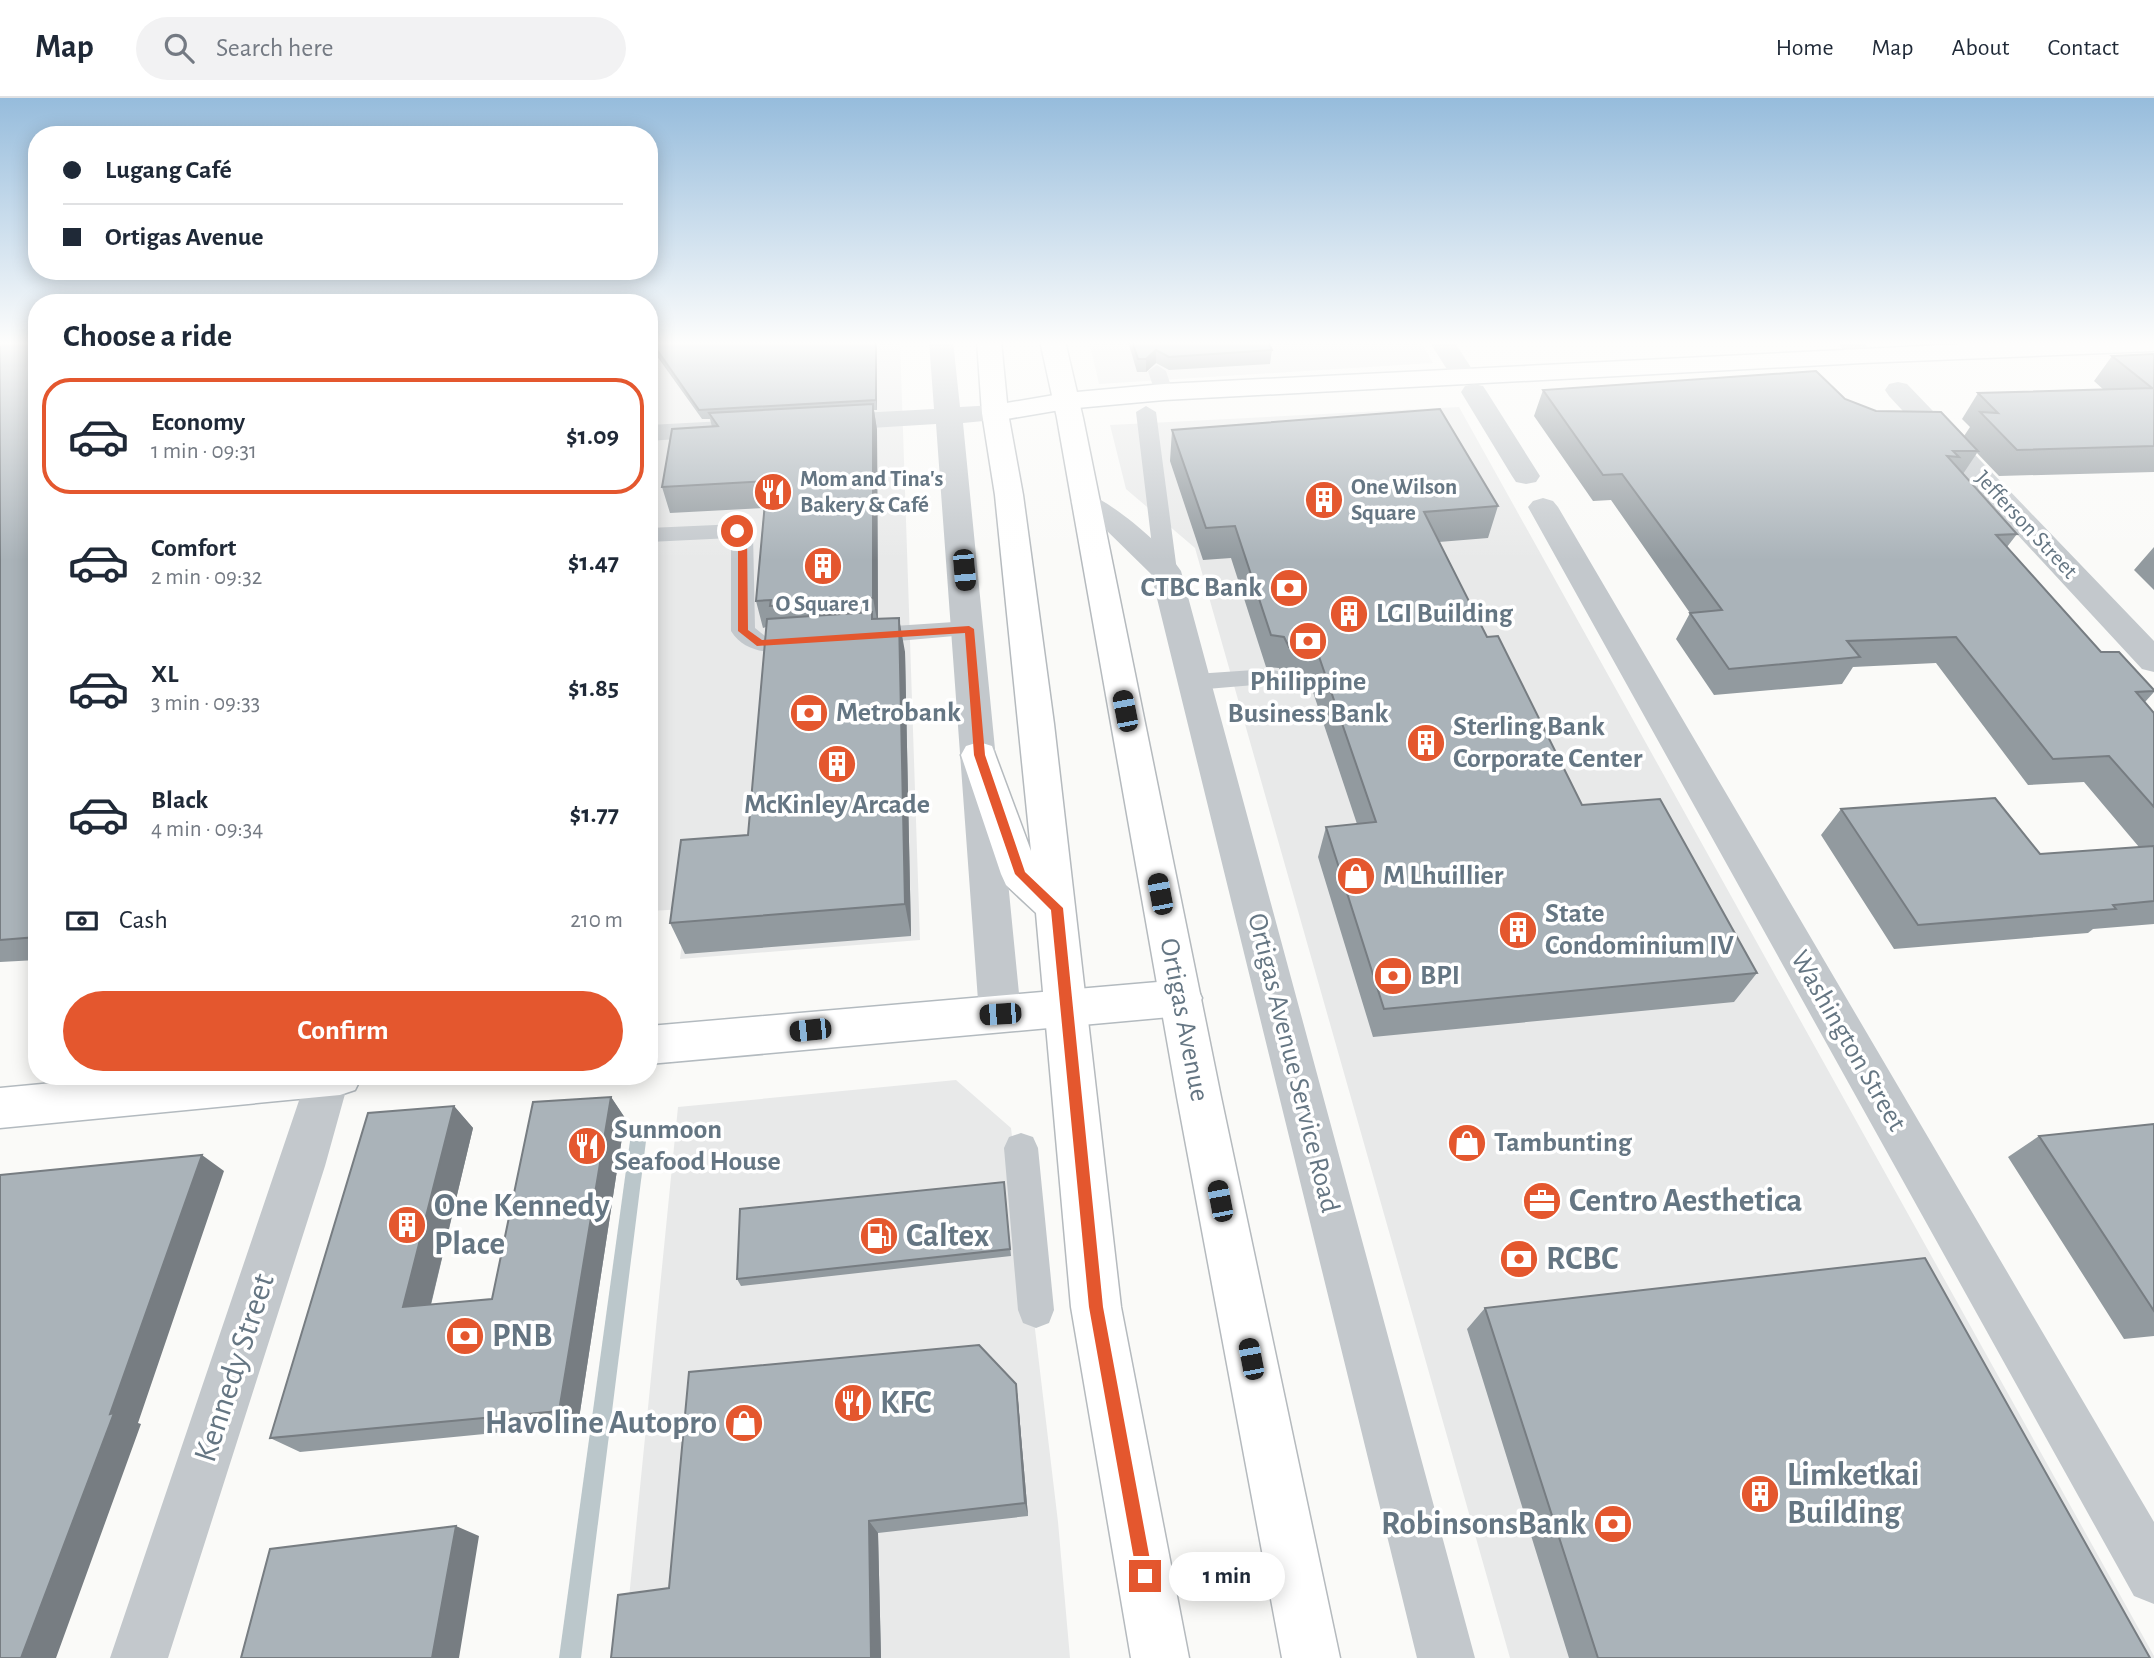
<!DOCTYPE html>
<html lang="en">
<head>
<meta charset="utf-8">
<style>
	:root { --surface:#fff; --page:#f2f2f3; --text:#1f2937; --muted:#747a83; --line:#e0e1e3; --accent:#e4572e }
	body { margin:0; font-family:"Alegreya Sans",sans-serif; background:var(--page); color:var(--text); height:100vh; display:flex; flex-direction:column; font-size:26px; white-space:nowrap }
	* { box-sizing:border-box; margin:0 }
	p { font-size:23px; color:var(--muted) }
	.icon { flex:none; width:38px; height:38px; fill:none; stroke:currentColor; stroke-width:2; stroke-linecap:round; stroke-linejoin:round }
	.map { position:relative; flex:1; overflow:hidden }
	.sheet { position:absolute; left:28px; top:196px; width:630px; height:791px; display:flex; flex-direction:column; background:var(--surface); border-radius:28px; box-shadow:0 4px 18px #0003 }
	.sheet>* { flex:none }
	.guide { position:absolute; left:28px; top:28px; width:630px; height:154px; border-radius:28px; box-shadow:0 4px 18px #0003; display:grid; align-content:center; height:154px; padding:0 35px; background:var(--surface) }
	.end { position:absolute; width:32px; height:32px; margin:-16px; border:9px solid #e4572e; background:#fff; box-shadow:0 0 0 4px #fff }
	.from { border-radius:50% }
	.bubble { position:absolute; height:49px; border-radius:24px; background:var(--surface); box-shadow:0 4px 18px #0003; font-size:23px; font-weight:700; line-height:49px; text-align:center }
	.car { position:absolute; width:21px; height:42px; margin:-21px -10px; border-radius:9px; box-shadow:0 0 5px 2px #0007; background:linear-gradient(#222 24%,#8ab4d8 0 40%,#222 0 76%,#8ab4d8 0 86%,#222 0) }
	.guide b { display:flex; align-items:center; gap:24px; height:66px; font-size:26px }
	.guide b+b { border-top:2px solid var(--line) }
	.guide i { width:18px; height:18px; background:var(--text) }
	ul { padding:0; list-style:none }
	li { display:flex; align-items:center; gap:21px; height:116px; margin:0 14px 10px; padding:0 21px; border:4px solid transparent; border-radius:28px }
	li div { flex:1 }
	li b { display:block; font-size:26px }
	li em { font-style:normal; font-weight:700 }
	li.selected { border-color:var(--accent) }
	li>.icon { width:63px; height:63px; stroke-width:1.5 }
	h2 { padding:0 35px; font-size:32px; line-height:84px }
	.pay { display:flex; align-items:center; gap:18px; height:77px; padding:0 35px; font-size:26px }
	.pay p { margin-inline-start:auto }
	.primary-button { display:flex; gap:14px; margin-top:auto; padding:14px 35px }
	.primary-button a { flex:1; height:80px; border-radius:42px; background:var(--accent); color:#fff; font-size:28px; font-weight:700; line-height:80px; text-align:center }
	header { display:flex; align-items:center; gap:42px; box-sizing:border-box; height:98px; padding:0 35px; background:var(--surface); border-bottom:2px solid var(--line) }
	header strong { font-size:33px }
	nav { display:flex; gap:38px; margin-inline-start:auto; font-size:24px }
	.search { width:490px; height:63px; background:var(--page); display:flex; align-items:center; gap:18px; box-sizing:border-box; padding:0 24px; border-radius:38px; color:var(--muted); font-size:26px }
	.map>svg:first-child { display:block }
	.built { fill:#e8e9e9 }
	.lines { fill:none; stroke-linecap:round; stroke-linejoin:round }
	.stream { fill:#bbc7cb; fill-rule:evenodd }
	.secondary-casing { stroke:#b3babf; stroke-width:3 }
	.primary-casing { stroke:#b5babe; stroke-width:3 }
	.lane { fill:#c3c8cc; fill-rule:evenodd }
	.street { fill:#c3c8cc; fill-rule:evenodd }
	.secondary { fill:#fff; fill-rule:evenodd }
	.primary { fill:#fff; fill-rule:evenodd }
	.wall { fill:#929a9f }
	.shaded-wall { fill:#777d82 }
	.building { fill:#aab3b9; stroke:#777d82; stroke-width:2 }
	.route { fill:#e4572e }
	.labels { text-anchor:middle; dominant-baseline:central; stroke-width:7; stroke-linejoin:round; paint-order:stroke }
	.far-poi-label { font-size:23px; font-weight:bold; fill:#657683; stroke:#fff; text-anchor:start }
	.far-street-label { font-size:23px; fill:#657683; stroke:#fff }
	.poi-label { font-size:28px; font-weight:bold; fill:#657683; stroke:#fff; text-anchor:start }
	.street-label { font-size:28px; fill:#657683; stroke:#fff }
	.near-poi-label { font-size:33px; font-weight:bold; fill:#657683; stroke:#fff; text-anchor:start }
	.near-street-label { font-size:33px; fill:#657683; stroke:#fff }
</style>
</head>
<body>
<header>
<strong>Map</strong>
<div class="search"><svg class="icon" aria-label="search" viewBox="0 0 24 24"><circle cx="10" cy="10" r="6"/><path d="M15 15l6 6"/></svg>Search here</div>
<nav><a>Home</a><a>Map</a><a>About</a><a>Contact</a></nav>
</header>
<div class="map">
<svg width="2154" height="1560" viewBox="0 0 2154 1560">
	<rect width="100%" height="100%" fill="#fafaf8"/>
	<path class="built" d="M649,243h251l20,599 -240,19 6,-50 -37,2z
		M1089,243h331l13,22 -334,21z
		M1459,309l695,1249v2h-644l-315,-1110 -69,-59 -16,-64z
		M956,982l55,48 47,394 12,136h-447l55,-551z"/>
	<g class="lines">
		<path class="stream" d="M638,1035l6,3 2,5 -65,517h-22l71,-517 2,-5z"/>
		<g class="secondary-casing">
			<path id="secondary" d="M2025,243h129v10l-292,12 -698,37 -98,9 -71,12 -9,-2 -4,-6 4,-6 9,-2 71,-12 98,-9z
				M1181,882l15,6 6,12 -6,12 -15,6 -532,48v-38z
				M126,978h236l-7,14 -15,5 -340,33v-40z"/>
		</g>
		<g class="primary-casing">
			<path id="primary" d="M977,243h24l7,72 15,82 31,229 67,583 68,351h-58l-60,-351 -35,-394 -30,-28 -5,-11 -40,-119 5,-9 13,-4 13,4 39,105 -36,-356 -13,-82z
				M1040,243h25l18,77 138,679 119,561h-58l-105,-561 -120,-679z"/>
		</g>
		<path class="lane" d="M1157,267l9,6 7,21 -2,4 -7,2 -9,-6 -7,-21z
			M1146,308l10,6 21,159 -3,5h-16l-3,-5 -19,-159z
			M738,426l12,4 3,5 2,95 10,8 37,-3 8,2 4,6 -4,6c-26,7 -62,11 -79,-16v-93l-82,4v-14z
			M969,523l8,3 4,5 -4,5 -113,10 -8,-2 -4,-6 4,-6 8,-2z
			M1269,571l9,2 3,6 -3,6 -83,7 -9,-2 -3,-6 3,-6 9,-2z
			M1021,1035l12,4 5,11 16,162 -5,13 -13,5 -13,-5 -5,-13 -14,-162 5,-11z"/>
		<path class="street" d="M929,243h24l7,66 35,-2 9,2 4,6 -4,6 -41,4 58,591 -6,13 -15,5 -15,-5 -6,-13 -43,-590 -114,7 -10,-2 -3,-6 3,-6 10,-2 112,-6z
			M1429,243h25l23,36 -4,5 -9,3 -9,-3z
			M1837,243h26l12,14 -4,5c-17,5 -25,-5 -34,-19z
			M1898,284l9,2 247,257v31l-12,-3 -253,-273 -4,-6 4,-6z
			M1474,286l9,2 4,6 53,84 -4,6 -10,2 -10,-2 -4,-6 -51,-84 4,-6z
			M724,323l10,2 4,6 -4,6 -85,6v-16z
			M1085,395c26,7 81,55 96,78l294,1087h-58l-266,-1084 -50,-49 -26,-17 -4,-6 4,-6z
			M1543,400l10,3 5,6 596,1015v82l-20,-8 -606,-1089 5,-6z
			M350,978l-25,90 -157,492h-58l197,-581z"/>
		<use href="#secondary" class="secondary"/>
		<use href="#primary" class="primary"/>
	</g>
	<path class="wall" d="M0,243h37v619l-37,2z
		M649,243h228v69h-3l3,20 1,189 27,33 6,284 -226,18 -15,-31 78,-88 18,-208 -3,1 -7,-27 8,-93 -94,5 -8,-26 50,-60 -2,-8h-8l-53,-74z
		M1128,243h140l4,9 -2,14 -101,6 -13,-7 -10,9h-9z
		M2154,256v118l-155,4 -22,-23 -14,21 54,60 -10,13 94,105 53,38v2l-9,10 9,11v211l-61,5 -5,4 -194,16 -73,-114 20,-26 199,45 99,-7 -55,-65 -56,3 -92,-122 -83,4 -11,17 -128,11 -38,-56 14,-26 -79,-113 -18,1 -59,-85 9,-26 302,9 31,12 88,25 6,-9 -8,-8 16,-26 126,-3 -10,-9 18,-25z
		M1172,332l326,76 -10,32 -49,4 48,95 95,168 175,168 -23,29 -361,35 -55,-180 8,-30 31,-3 -49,-147 -25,2 -4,-11 -13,-1 -35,-109 -28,2 -33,-99z
		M2154,449v43l-20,-20z
		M611,999l14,21 -47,307 -278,27 -30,-14 184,-332 19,22 -42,177 61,-6z
		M2154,1026v212l-30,3 -116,-182 31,-21z
		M1004,1084l7,74 -270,30 -4,-7z
		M1485,1210l665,350h-581l-102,-329z
		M1016,1286l2,17 10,115 -150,17 3,125h-270z"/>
	<path class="shaded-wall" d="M876,243h1v69l-1,-10z
		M1156,252v13l-10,9v-13z
		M873,306l4,26 1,195 -5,-27z
		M899,520l6,34 6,284 -6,-32z
		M611,999l14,21 -47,307 -19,-14z
		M454,1008l19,22 -47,196 -23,-17z
		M202,1057l22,16 -86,252 3,1 -85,234h-35l89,-244z
		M1016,1286l2,17 10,115 -3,-13z
		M869,1423l9,12 3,125h-10z
		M456,1428l23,10 -20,122h-27z"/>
	<path class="building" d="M0,243h37v596l-37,3z
		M651,243h225v59l-177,10z
		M1132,243h136l4,9 -103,7 -13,-7 -10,9h-8z
		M2154,256v92l-137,4 -37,-38 18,1 -20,-20 174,-5 -40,-32z
		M1816,273l29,28 31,12 65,1 37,39h-25l6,6 -12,-1 70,78 -21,1 105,117h18l35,38v1l-18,1 18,21v94l-45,-51 -56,3 -97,-122 -109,4 13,16 -131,12 -39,-56 32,-3 -100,-136 -19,1 -60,-85z
		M873,306v194l-103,8 1,-6 -15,1 11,-120 -105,6 10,-58 46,-3 -9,-13z
		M1440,311l58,97 -74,6 63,125 11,-1 84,169 78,-6 97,174 -373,36 -58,-182 50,-5 -61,-177 -26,2 -5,-10 -13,-2 -36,-109 -29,2 -34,-98z
		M872,514v7l27,-1 6,286 -235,19 11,-83 67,-5 19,-216z
		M1995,700l45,56 114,-8v55l-41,4 3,4 -198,16 -77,-116z
		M611,999l-52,314 -289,27 98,-325 86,-7 -51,201 89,-8 41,-197z
		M2154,1026v187l-115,-175z
		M202,1057l-92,259 4,-1 -93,245h-21v-483z
		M1004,1084l6,67 -273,30 3,-70z
		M1925,1160l225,400h-552l-113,-350z
		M979,1247l37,39 9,119 -156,18 2,137h-260l7,-63 51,-7 20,-216z
		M456,1428l-24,132h-191l29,-109z"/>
	<linearGradient id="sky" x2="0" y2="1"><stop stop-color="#96bcdc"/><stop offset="0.53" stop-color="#fdfdfc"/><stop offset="1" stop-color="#fdfdfc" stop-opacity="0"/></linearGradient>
	<rect width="2154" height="462" fill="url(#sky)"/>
	<path class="route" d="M737,430l10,5 1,97 14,10 207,-14 5,3 11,126 40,117 38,36 40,399 50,269 -2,6 -6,2 -6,-2 -2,-6 -48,-269 -38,-397 -36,-36 -41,-119 -9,-122 -208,13 -19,-15v-97l-5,-3z"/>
	<defs>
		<g id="restaurant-disc" transform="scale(2.0125)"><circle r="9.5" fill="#e4572e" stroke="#fff"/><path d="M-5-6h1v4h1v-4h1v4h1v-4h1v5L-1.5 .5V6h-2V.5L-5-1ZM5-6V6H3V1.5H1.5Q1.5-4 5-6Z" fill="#fff"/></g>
		<g id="building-disc" transform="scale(2.0125)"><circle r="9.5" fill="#e4572e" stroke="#fff"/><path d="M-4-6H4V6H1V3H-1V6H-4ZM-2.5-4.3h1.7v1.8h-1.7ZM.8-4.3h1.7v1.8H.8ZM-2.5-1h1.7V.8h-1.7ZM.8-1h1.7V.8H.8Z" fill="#fff"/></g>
		<g id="bank-disc" transform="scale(2.0125)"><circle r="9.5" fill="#e4572e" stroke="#fff"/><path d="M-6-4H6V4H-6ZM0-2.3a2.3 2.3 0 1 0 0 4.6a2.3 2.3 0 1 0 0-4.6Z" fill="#fff"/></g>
		<g id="shop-disc" transform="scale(2.0125)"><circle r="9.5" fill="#e4572e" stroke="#fff"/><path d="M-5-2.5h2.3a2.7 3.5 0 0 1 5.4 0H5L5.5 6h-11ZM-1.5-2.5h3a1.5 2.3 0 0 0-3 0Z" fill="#fff"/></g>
		<g id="office-disc" transform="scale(2.0125)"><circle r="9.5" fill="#e4572e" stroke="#fff"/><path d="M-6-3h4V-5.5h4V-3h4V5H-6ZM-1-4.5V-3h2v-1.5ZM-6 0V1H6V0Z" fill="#fff"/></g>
		<g id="fuel-disc" transform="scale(2.0125)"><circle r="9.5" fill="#e4572e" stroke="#fff"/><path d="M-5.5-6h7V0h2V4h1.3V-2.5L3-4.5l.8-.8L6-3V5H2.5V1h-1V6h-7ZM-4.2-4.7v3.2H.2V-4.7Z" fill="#fff"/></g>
	</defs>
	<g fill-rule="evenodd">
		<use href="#restaurant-disc" x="773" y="394"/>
		<use href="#building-disc" x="1324" y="402"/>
		<use href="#building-disc" x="823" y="468"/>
		<use href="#bank-disc" x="1289" y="490"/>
		<use href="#building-disc" x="1349" y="516"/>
		<use href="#bank-disc" x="1308" y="543"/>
		<use href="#bank-disc" x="809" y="615"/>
		<use href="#building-disc" x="1426" y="645"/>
		<use href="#building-disc" x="837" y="666"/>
		<use href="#shop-disc" x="1356" y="778"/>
		<use href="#building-disc" x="1518" y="832"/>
		<use href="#bank-disc" x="1393" y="878"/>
		<use href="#shop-disc" x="1467" y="1045"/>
		<use href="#restaurant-disc" x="587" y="1048"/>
		<use href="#office-disc" x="1542" y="1103"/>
		<use href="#building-disc" x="407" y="1127"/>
		<use href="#fuel-disc" x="879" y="1138"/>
		<use href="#bank-disc" x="1519" y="1161"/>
		<use href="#bank-disc" x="465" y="1238"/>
		<use href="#restaurant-disc" x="853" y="1305"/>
		<use href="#shop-disc" x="744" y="1325"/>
		<use href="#building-disc" x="1760" y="1396"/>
		<use href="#bank-disc" x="1613" y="1426"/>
	</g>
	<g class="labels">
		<g class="far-poi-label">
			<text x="800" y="381">Mom and Tina's<tspan x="800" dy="26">Bakery &amp; Café</tspan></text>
			<text x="1351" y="389">One Wilson<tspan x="1351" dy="26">Square</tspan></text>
			<text x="823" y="506" text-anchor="middle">O Square 1</text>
		</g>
		<g class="far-street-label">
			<text transform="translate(2026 427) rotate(47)">Jefferson Street</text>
		</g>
		<g class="poi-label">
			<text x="1262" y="490" text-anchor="end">CTBC Bank</text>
			<text x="1376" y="516">LGI Building</text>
			<text x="1308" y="584" text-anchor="middle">Philippine<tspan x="1308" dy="32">Business Bank</tspan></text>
			<text x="836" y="615">Metrobank</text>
			<text x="1453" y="629">Sterling Bank<tspan x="1453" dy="32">Corporate Center</tspan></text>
			<text x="837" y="707" text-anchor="middle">McKinley Arcade</text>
			<text x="1383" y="778">M Lhuillier</text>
			<text x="1545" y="816">State<tspan x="1545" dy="32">Condominium IV</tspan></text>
			<text x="1420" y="878">BPI</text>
			<text x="614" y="1032">Sunmoon<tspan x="614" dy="32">Seafood House</tspan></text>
			<text x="1494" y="1045">Tambunting</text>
		</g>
		<g class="street-label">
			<text transform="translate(1184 922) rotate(79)">Ortigas Avenue</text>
			<text transform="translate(1848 943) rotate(60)">Washington Street</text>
			<text transform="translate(1293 965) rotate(76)">Ortigas Avenue Service Road</text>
		</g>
		<g class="near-poi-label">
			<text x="1569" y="1103">Centro Aesthetica</text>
			<text x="434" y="1108">One Kennedy<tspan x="434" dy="38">Place</tspan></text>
			<text x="906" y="1138">Caltex</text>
			<text x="1546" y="1161">RCBC</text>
			<text x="492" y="1238">PNB</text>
			<text x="880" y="1305">KFC</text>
			<text x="717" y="1325" text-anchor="end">Havoline Autopro</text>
			<text x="1787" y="1377">Limketkai<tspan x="1787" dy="38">Building</tspan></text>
			<text x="1586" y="1426" text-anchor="end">RobinsonsBank</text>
		</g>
		<g class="near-street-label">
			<text transform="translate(235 1270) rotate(-72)">Kennedy Street</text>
		</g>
	</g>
</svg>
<i class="end from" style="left:737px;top:433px"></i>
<i class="end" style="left:1145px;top:1478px"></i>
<div class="bubble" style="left:1169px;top:1454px;width:116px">1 min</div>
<i class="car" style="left:964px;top:472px;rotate:175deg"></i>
<i class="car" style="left:1125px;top:613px;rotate:349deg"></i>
<i class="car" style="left:1160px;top:796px;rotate:349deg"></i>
<i class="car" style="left:1000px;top:916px;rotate:266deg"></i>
<i class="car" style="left:810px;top:932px;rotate:264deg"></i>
<i class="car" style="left:1220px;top:1103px;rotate:349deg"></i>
<i class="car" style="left:1251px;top:1261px;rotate:349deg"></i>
<div class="guide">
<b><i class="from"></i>Lugang Café</b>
<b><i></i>Ortigas Avenue</b>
</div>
<section class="sheet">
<h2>Choose a ride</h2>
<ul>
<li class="selected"><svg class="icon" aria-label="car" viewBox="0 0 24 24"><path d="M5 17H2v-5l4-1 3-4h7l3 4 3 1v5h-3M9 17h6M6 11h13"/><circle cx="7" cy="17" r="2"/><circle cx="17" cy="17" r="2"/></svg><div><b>Economy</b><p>1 min · 09:31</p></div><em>$1.09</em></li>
<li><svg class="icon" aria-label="car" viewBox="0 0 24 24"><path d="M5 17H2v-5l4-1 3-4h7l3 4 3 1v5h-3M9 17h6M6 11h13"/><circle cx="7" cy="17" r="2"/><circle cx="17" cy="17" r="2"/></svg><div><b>Comfort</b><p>2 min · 09:32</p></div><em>$1.47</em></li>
<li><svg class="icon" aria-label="car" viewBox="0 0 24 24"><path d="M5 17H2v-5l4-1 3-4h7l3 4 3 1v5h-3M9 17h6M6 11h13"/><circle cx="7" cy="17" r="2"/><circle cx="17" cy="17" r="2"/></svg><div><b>XL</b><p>3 min · 09:33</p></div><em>$1.85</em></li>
<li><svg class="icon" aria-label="car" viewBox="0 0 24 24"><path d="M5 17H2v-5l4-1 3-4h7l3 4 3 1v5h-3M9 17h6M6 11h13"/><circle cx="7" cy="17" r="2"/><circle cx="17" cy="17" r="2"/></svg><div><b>Black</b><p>4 min · 09:34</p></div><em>$1.77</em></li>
</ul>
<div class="pay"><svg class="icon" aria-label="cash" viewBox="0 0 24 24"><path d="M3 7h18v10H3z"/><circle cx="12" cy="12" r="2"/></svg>Cash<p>210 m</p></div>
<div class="primary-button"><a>Confirm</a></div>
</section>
</div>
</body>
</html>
